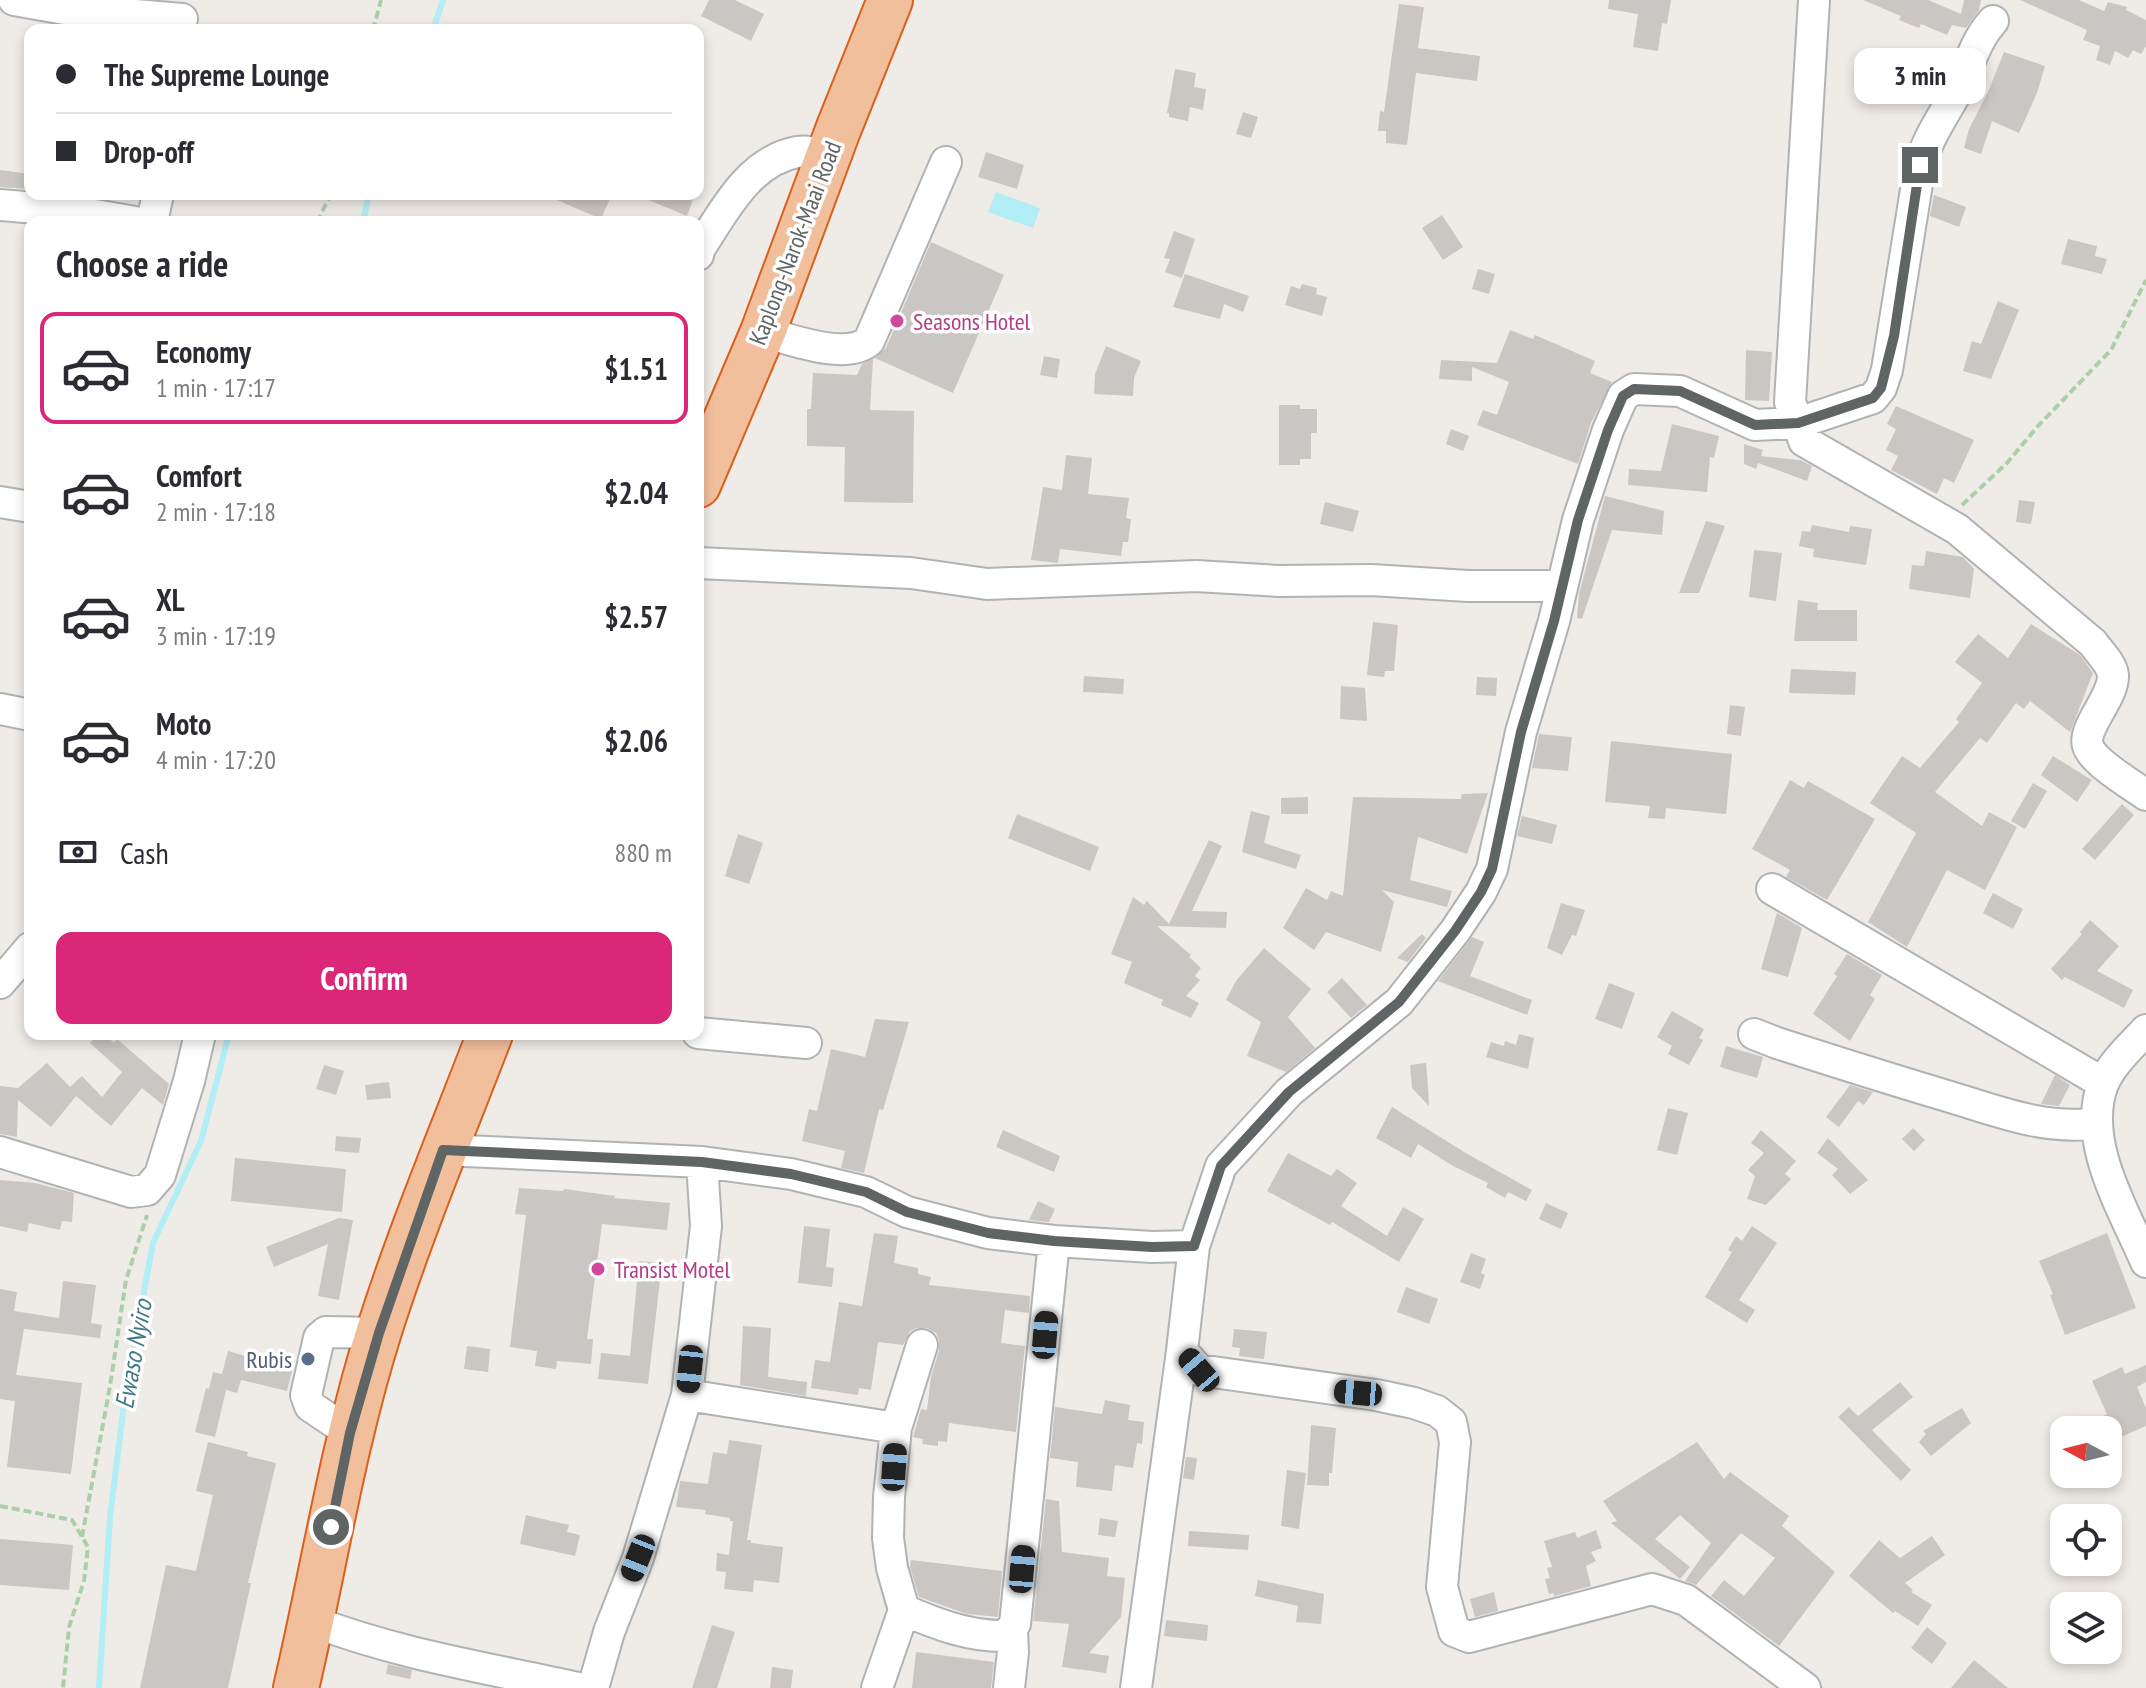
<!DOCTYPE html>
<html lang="en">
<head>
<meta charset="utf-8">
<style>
	:root { --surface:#fff; --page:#f7f7f7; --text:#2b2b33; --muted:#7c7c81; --line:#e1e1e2; --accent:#db2777 }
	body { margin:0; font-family:"PT Sans Narrow",sans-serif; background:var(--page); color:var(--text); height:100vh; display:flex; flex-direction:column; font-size:30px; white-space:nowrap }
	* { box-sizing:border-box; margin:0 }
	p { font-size:26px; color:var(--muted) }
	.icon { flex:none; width:44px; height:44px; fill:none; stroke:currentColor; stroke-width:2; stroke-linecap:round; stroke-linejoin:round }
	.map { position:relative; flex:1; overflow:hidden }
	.panel { position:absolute; left:24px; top:216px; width:680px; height:824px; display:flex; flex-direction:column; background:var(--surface); border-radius:16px; box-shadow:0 4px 12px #0003 }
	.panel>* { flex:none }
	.banner { position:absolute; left:24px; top:24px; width:680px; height:176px; border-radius:16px; box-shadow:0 4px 12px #0003; display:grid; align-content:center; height:176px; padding:0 32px; background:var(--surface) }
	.needle { width:52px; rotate:277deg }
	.controls { position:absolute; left:2050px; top:1416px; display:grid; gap:16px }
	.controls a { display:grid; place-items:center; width:72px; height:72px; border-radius:16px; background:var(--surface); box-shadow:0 4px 12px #0003; font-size:40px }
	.end { position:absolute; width:36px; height:36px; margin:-18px; border:10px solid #5f6465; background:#fff; box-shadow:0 0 0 4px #fff }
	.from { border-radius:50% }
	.bubble { position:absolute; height:56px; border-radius:16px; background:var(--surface); box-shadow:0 4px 12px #0003; font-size:26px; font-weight:700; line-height:56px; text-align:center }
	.car { position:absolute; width:24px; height:48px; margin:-24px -12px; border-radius:10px; box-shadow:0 0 6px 2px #0007; background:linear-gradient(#222 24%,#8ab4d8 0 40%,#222 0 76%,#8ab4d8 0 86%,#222 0) }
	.banner b { display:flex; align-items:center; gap:28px; height:76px; font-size:30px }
	.banner b+b { border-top:2px solid var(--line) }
	.banner i { width:20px; height:20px; background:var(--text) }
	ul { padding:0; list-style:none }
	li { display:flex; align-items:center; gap:24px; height:112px; margin:0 16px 12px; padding:0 16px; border:4px solid transparent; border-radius:16px }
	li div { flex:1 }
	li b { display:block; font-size:30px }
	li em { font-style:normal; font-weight:700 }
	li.on { border-color:var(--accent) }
	li>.icon { width:72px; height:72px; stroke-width:1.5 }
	h2 { padding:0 32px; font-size:36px; line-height:96px }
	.pay { display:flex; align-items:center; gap:20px; height:88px; padding:0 32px; font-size:30px }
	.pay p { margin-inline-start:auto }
	.action { display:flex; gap:16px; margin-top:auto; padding:16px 32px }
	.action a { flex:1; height:92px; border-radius:16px; background:var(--accent); color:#fff; font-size:32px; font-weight:700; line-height:92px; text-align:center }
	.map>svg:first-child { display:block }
	.water { fill:#b1eef5 }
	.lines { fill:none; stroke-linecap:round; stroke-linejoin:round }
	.stream { stroke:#b1eef5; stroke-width:6 }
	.building { fill:#cac6c4 }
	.minor-casing { stroke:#b0b3b5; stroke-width:34 }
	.highway-casing { stroke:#da601c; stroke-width:48 }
	.path { stroke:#abcfa9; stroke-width:4; stroke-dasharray:8 4; stroke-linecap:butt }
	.minor { stroke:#fff; stroke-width:30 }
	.highway { stroke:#f1bf9c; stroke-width:44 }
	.route { stroke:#5f6465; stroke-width:10 }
	.hotel-dot { fill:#d1479c; stroke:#fff; stroke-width:3 }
	.service-dot { fill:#5c6f8a; stroke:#fff; stroke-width:3 }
	.labels { text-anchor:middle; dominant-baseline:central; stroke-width:7; stroke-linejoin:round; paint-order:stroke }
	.street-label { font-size:24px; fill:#5f6465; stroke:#fff }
	.hotel-label { font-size:24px; fill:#b23c85; stroke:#fff; text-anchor:start }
	.service-label { font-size:24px; fill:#4e5e75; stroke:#fff; text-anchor:end }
	.water-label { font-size:26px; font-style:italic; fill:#417984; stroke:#fff }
</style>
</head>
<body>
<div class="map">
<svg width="2146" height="1688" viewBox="0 0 2146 1688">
	<rect width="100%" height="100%" fill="#efebe7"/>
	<path class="water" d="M996,192l44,16 -7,20 -45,-16z"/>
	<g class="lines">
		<path class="stream" d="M433,30l10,-30
			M363,222l6,-28
			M99,1688l11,-171 16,-129 27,-145 48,-102 28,-107"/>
	</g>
	<path class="building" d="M709,0h26l29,14 -13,27 -50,-25z
		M1609,0h62l-4,24 -5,-1 -4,28 -25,-4 5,-33 -30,-5z
		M1863,0h65l33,14 3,-14h17l-2,10 -13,18 -14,-3 -5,10 -26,-11 -2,4 -20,-8 2,-4z
		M2020,0h59l25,11 4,-9 19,5 -1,3 20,10v26l-5,8 -8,-4 -5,8 -13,-7 -5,14 -14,-5 4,-14 -17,-6 4,-10z
		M1399,4l25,3 -6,41 62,8 -3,25 -61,-8 -9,72 -21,-2v-12h-8l2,-20 4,1z
		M2004,52l41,14 -8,27 -18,40 -27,-12 -11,33 -17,-6 5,-19 19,-37z
		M1877,57l63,13 -5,23 -63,-13z
		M1175,69l21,4 -2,14 12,2 -3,21 -13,-3 -2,14 -19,-4v-4h-2z
		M1243,112l15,5 -7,21 -15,-4z
		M986,152l38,13 -7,24 -39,-12z
		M0,170l30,4v15l-30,-2z
		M543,194h69l-11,25z
		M634,194h61l-8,22z
		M1934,195l32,12 -7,20 -29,-11z
		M1442,215l21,32 -20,13 -21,-32z
		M1174,231l21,8 -13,39 -17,-6 5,-13 -6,-1z
		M2068,239l29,7 -2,10 12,3 -5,15 -41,-10z
		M931,242l73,33 -51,118 -78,-35 11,-10z
		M1478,269l17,5 -6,20 -17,-5z
		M1185,274l64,22 -6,16 -19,-8 -4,15 -47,-12z
		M1302,284l15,4 -1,6 11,3 -5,19 -37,-11 6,-19 9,3z
		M1998,301l21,9 -28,69 -28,-8 9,-30 9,3z
		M1510,330l23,9 2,-4 60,26 -5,12 22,9 -21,41 -13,41 -101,-39 6,-15 14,5 12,-33 -37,-15v14l-33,-2 2,-19 56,3z
		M1106,346l35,15 -7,17 -1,18 -39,-2 1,-20z
		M1746,350l26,2 -3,49 -24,-1z
		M1044,356l16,3 -3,19 -17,-3z
		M873,359l-3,51 44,1 -1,92 -69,-1 1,-55 -38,-1v-37h4l2,-36 44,2 5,-11z
		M1279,405h21v4h17v24h-6v26h-11v6h-21z
		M1896,406l78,34 -20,43 -10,-5 -7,16 -46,-24 7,-14 -12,-6 10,-21 -9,-5z
		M1672,424l47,12 -5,22 -4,-1 -3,35 -79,-7 1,-16 32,2z
		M1451,429l18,7 -6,15 -17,-7z
		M1744,444l19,6 -2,6 39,4 12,6 -5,15 -49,-18 -2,6 -12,-5z
		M1066,455l26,3 -4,36 41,4 -3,20 5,1 -3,23h-5l-2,14 -61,-7 -2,14 -27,-3 12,-73 19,3z
		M1605,496l59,15 -2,24 -50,-5 -30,89 -5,-1 2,-24z
		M2019,500l16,2 -4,22 -15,-2z
		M1325,502l34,9 -6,21 -33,-8z
		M1706,521l19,5 -26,67h-20z
		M1812,525l37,7 1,-6 22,3 -6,36 -53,-8 1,-8 -15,-3 3,-15 8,1z
		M1754,550l28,3 -6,48 -27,-4z
		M1926,551l37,6 11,12 -4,29 -61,-9 3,-24 12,1z
		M1798,600l20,3 -1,7h40v31h-63z
		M1373,622l25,3 -4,46h-9l-1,6 -17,-2z
		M2031,624l49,31 13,18 -23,59 -40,-31 -6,8 -8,-6 -29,40 -7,-5 -45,54 47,34 7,-14 28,15 -32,63 -38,-20 -40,77 -39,-25 48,-89 -46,-30 32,-47 18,12 39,-46 -3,-3 26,-36 -27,-21 23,-28 30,24z
		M1791,669l65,3 -1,23 -66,-2z
		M1084,676l40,3 -1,15 -40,-2z
		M1477,677l20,1 -1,18 -20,-1z
		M1341,686l24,2 2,33 -27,-2z
		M1730,705l15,2 -4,29 -14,-2z
		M1539,734l33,3 -4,34 -36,-3z
		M1611,741l121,13 -6,60 -60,-6 -1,11 -17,-1 2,-12 -45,-4z
		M2053,756l39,24 -15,22 -36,-27z
		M1790,780l14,8 4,-7 67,38 -48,81 -41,-23 4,-7 -38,-21z
		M2033,783l14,8 -22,38 -14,-8z
		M1488,793l-21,61 -49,-17 -8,43 42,11 -5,16 -65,-17 12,12 -13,50 -55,-20 -12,18 -31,-22 23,-40 21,12 4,-9 12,5 10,-99 108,2 1,-5z
		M1308,797v17h-27v-16z
		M2122,804l12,11 -39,45 -13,-11z
		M1251,811l19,5 -6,27 37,12 -5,14 -54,-17z
		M1017,814l82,33 -9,24 -82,-33z
		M1522,816l35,9 -5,19 -35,-8z
		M738,834l25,9 -14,41 -24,-8z
		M1209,840l13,6 -30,65 35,1 -1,16 -69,-2 34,29 -2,2 12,11 -6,8 5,4 -14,16 13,7 -8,15 -30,-13 2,-5 -39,-17 8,-21 -21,-8 22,-57 11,8 3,-4 22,23z
		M1993,893l30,16 -10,20 -30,-16z
		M1561,903l24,7 -9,26 -4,-1 -10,20 -15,-7z
		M1777,913l25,15 -14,49 -27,-8z
		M2090,920l29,26 -22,25 36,19 -9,18 -59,-31 -3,3 -11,-11 31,-35 -2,-2z
		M1422,934l4,4 -18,24 -11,-4z
		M1472,937l12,5 -14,34 62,24 -5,15 -89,-34z
		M1264,948l47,41 -23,28 27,31 -29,24 -39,-16 14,-34 -35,-22 10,-19z
		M1847,954l35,21 -12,20 5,4 -25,42 -37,-27 24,-38 -3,-2z
		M1342,978l25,27 -16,13 -24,-26z
		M1609,983l26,10 -13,36 -27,-10z
		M1672,1011l32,18 -5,9 4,2 -14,25 -21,-11 4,-8 -15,-9z
		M875,1019l34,3 -26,88 -4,-1 -15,64 -23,-5 4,-17 -43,-10 7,-32 8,2 14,-62 34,8z
		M98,1034h6l10,9 3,-4 52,45 -6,21 -21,-17 -31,38 -35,-30 -25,31 -33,-27 -1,37 -17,-3v-48l18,2 29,-25 23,24 12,-11 20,21 20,-25 -32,-29z
		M1519,1034l15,4 -6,31 -42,-12 5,-15 13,4 1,-5 11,4z
		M1726,1046l37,11 -6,21 -37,-11z
		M1426,1063l2,24 1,19 -17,-18 -2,-23z
		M324,1065l20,6 -8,24 -20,-6z
		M2055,1075l15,10 -11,21 -18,-2z
		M389,1082l2,16 -24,2 -2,-15z
		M1850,1085l23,7 -9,13 -6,-4 -19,26 -13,-10z
		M1392,1107l72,45 68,38 -6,11 -18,-9 -3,6 -19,-11 2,-4 -35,-17 -35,-22 -7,14 -35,-20z
		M1668,1108l20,5 -11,42 -20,-5z
		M1913,1128l12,12 -11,11 -12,-12z
		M1003,1130l57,26 -6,16 -58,-25z
		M1761,1130l35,31 -11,13 6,5 -25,26 -19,-6 8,-23 -7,-6 16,-17 -13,-10z
		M336,1136l25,2 -2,15 -24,-2z
		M1828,1138l40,42 -18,14 -18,-19 6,-6 -21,-16z
		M1288,1153l43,23 6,-7 20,14 -16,23 46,30 16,-29 21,12 -25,43 -67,-40 -2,3 -63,-34z
		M235,1158l111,11 -4,43 -111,-11z
		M0,1180l35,3 39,10 -2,29 -10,-1 -2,9 -31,-7 -2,9 -27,-6z
		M519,1188l44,3 1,-2 51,7 -1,2 56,5 -3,27 -65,-6 -15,115h6l-2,25 -34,-3 -1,8 -21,-3 2,-15 -27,-4 16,-132 -11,-1z
		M1038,1201l17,8 -6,13 -20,-2z
		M1546,1203l22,10 -7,16 -22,-10z
		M339,1218l14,2 -14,80 -21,-4 10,-52 -54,23 -8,-20z
		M804,1226l26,3 -4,38 8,1 -2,19 -34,-4z
		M1752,1226l25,17 -38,57 16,10 -8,13 -42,-26 27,-45 -4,-2 8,-14 6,5z
		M874,1233l24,3 -4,27 24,5v6l13,3 -2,8 101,11 -1,17 -24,-3 -4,33 24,3 -9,86 -67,-9 -2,19 -9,-1v5l-16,-2 1,-5 -10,-2 8,-28 6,1 4,-33 8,-27v-10l-3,-7 -9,-5h-10l-7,3 -7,14 -25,-3 -7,48 -12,-2 -1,7 -47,-7 4,-28 15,2 9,-60 23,4z
		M2107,1233l29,75 -71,27 -15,-40 3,-1 -14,-33z
		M1471,1253l15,6 -5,14 4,2 -5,14 -20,-7z
		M639,1261l23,2 -14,121 -50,-5 3,-26 29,3z
		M63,1281l33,4 -5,38 11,2 -2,13 -76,-9 -8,46 66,8 -11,91 -64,-7 8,-66 -15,-2v-110l17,3 -3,19 45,7z
		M1406,1287l32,12 -9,25 -32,-12z
		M743,1326l28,2 -3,49 39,5 -1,14 -66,-11z
		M1234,1329l33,3 -3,27 -25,-3 1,-8 -8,-1z
		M467,1346l23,3 -2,23 -24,-3z
		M228,1351l21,6 1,-5 44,11 -7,28 -46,-11 -4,13 -11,-3 -11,47 -20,-5 11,-44 3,1 4,-17 9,2z
		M2146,1365v17l-9,5 9,21v18l-30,13 -5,-9h-7l-5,-12 8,-4 -15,-33 30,-14 3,7z
		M1900,1382l13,15 -41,33 39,40 -10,11 -63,-64 11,-10 9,9z
		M1105,1400l25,5 -2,15 16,2 -2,22 -5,-1 -4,25 -18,-3 -3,26 -36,-4 2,-25 -28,-4 5,-51 47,7z
		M1962,1408l9,15 -40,33 -12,-14 7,-8 -3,-3z
		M1311,1425l25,3 -4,45h-3v13l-22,-1z
		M729,1440l33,5 -15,95h4v3l32,4 -4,36 -25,-3 -1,12 -29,-3 2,-17 -10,-1 1,-18 12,2 4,-34h-3v-3l-25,-4 1,-4 -30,-3 4,-26 28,3 5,-32 14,2z
		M208,1442l40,10 -1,4 29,7 -28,120h3l-23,105h-88l26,-123 30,6 17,-76 -17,-4z
		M1697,1442l27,37 6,-7 59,44 -7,10 53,46 -56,74 -68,-50 13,-16 20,16 31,-38 -34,-25 -45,52 -11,-4 26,-38 -31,-28 -25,24 35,28 -10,12 -69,-56 6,-2 -14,-20z
		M1186,1457l11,1 -3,22 -11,-2z
		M1287,1470l19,3 -7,56 -18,-3z
		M1046,1499l13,2 3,51 47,6 -2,18 18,2 -4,39 -32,36 20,3 -3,17 -44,-6 7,-43 -36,-3z
		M526,1515l43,10 -2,7 13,3 -5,21 -55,-12z
		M1100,1518l18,3 -3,16 -17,-2z
		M1596,1530l6,18 -11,4 5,9 -10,5 5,20 -37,10v-3l-5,1 -4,-15 5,-1 -3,-10 5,-1 -8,-26 31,-9 2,6z
		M1189,1531l60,4 -1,15 -60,-4z
		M1932,1536l13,19 -40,28 8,7 -2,2 21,13 -14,21 -23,-15 -2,2 -44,-37 30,-36 21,18z
		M0,1539l73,6 -4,45 -69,-5z
		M911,1560l91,11 -4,46 -31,-3 -48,-17 -9,-30z
		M1258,1580l66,14 -3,30 -25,-2 2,-16 -43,-10z
		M1494,1592l4,19 -23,6 -5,-18z
		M1166,1620l42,5 -1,16 -43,-5z
		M712,1625l23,7 -18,56h-25z
		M1927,1627l20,16 -15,21 -21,-16z
		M916,1652l78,10 -3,26h-79z
		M1974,1660l34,28h-57z
		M388,1664l24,6 -2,9 -24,-5z
		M772,1667l21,3 -2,18h-21z"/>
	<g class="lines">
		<g class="minor-casing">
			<path id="minor" d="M14,0l51,9 117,10
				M1814,0l-24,402 14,39 153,88 136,114c6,9 19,21 20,32 1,23 -31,52 -25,71 5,16 44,39 58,49
				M0,205l72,6 63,11
				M152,222l6,-28
				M698,255l2,-7c24,-37 49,-87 97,-96 10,-2 22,1 32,2
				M763,332c27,7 83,29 106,9l77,-179
				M0,502l30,5
				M698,563l213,10 76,11 209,-8 83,5 92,-1 97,6h93
				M0,709l30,6
				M1772,889l331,194
				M0,983l30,-35
				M2146,1030c-14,15 -35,34 -43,54 -22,58 21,126 43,178
				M698,1033l108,10
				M1754,1034l23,9c56,18 113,36 170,53 48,14 98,35 149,27
				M443,1150l259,12 89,12 75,18 41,20 81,21 66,8 98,6 42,-1
				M0,1152l131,40 16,-2 13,-15 29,-94 11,-47
				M687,1395l209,33
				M350,1433l-40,-27 -4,-11 13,-57 7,-6 53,1
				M904,1610l-12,-42 -4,-30 1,-41 7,-69 26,-83
				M312,1621c85,33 176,47 266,67
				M593,1688l16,-56 29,-74 49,-163 19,-169 -4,-64
				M877,1688l27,-78c32,14 66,27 102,26l9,-12 39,-383
				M1009,1688l4,-36 -1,-21
				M1136,1688l46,-337
				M1805,1688l-119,-88 -34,-11 -183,48 -15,-6 -12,-44 13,-145 -4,-20 -14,-11 -23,-8 -38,-8 -177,-25 -17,-19 12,-105 27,-80 68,-74 110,-90 56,-71 26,-39 11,-23 29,-137 33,-111 24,-101 30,-90 15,-34 11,-7 46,2 75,34 43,-2 75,-25 8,-10 6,-18 33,-205c8,-29 25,-51 39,-78 11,-23 16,-46 34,-66"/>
		</g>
		<g class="highway-casing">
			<path id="highway" d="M698,485l65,-153 75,-202 52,-130
				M296,1688c28,-119 46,-240 83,-357 32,-101 73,-198 111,-297"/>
		</g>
		<path class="path" d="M373,30l8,-30
			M317,222l14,-28
			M1962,505l45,-42 31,-37 73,-76 35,-70
			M0,1506l72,14 16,27 -4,34 -15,46 -6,61
			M82,1537l28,-151 16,-106 21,-65"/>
		<use href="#minor" class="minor"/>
		<use href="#highway" class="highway"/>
	</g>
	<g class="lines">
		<path class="route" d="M331,1527l19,-94 29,-100 64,-183 259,12 89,12 75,18 41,20 81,21 66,8 98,6 42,-1 27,-80 68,-74 110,-90 56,-71 26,-39 11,-23 29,-137 33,-111 24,-101 30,-90 15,-34 11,-7 46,2 75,34 43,-2 75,-25 8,-10 13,-52 26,-171"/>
	</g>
	<g class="hotel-dot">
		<circle cx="897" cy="321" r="8"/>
		<circle cx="598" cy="1269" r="8"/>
	</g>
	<circle class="service-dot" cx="308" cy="1359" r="8"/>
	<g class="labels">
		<g class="street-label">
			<text transform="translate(795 243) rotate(-69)">Kaplong-Narok-Maai Road</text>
		</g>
		<g class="hotel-label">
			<text x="913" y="321">Seasons Hotel</text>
			<text x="614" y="1269">Transist Motel</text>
		</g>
		<g class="service-label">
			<text x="292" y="1359">Rubis</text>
		</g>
		<g class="water-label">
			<text transform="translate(133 1354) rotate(-80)">Ewaso Nyiro</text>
		</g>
	</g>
</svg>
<div class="controls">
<a><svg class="needle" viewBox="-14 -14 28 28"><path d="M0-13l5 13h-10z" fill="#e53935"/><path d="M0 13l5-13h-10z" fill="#7c7c81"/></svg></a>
<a><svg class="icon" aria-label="locate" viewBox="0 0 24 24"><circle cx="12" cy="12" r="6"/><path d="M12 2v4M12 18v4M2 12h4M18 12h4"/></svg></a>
<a><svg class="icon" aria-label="layers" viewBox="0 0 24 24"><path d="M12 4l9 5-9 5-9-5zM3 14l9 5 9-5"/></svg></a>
</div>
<i class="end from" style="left:331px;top:1527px"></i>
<i class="end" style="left:1920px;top:165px"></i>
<div class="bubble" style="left:1854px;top:48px;width:132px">3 min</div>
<i class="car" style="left:1045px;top:1335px;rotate:5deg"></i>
<i class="car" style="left:690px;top:1369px;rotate:186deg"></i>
<i class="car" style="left:1199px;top:1370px;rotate:319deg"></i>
<i class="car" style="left:1358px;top:1393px;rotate:275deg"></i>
<i class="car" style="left:894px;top:1467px;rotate:4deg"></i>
<i class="car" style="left:638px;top:1558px;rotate:202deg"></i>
<i class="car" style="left:1022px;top:1569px;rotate:5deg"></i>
<div class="banner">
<b><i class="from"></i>The Supreme Lounge</b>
<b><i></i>Drop-off</b>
</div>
<section class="panel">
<h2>Choose a ride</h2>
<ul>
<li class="on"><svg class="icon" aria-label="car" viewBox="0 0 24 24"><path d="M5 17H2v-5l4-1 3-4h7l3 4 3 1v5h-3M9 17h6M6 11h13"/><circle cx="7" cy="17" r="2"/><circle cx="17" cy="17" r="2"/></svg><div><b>Economy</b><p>1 min · 17:17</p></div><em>$1.51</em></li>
<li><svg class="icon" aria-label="car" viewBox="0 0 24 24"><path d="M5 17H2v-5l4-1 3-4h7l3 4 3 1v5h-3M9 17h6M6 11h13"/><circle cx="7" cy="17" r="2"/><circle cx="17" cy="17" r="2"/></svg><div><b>Comfort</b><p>2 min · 17:18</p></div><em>$2.04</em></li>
<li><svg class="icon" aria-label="car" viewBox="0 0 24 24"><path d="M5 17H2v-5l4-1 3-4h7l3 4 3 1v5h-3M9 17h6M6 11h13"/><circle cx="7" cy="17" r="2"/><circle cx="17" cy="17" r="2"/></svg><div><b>XL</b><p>3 min · 17:19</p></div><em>$2.57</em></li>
<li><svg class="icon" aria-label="car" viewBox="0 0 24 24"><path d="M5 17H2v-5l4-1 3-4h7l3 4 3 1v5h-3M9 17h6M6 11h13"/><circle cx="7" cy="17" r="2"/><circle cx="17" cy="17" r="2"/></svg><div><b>Moto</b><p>4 min · 17:20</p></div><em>$2.06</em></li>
</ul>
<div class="pay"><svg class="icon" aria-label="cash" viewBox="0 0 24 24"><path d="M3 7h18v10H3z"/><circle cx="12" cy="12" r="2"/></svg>Cash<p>880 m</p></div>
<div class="action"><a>Confirm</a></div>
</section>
</div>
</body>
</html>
